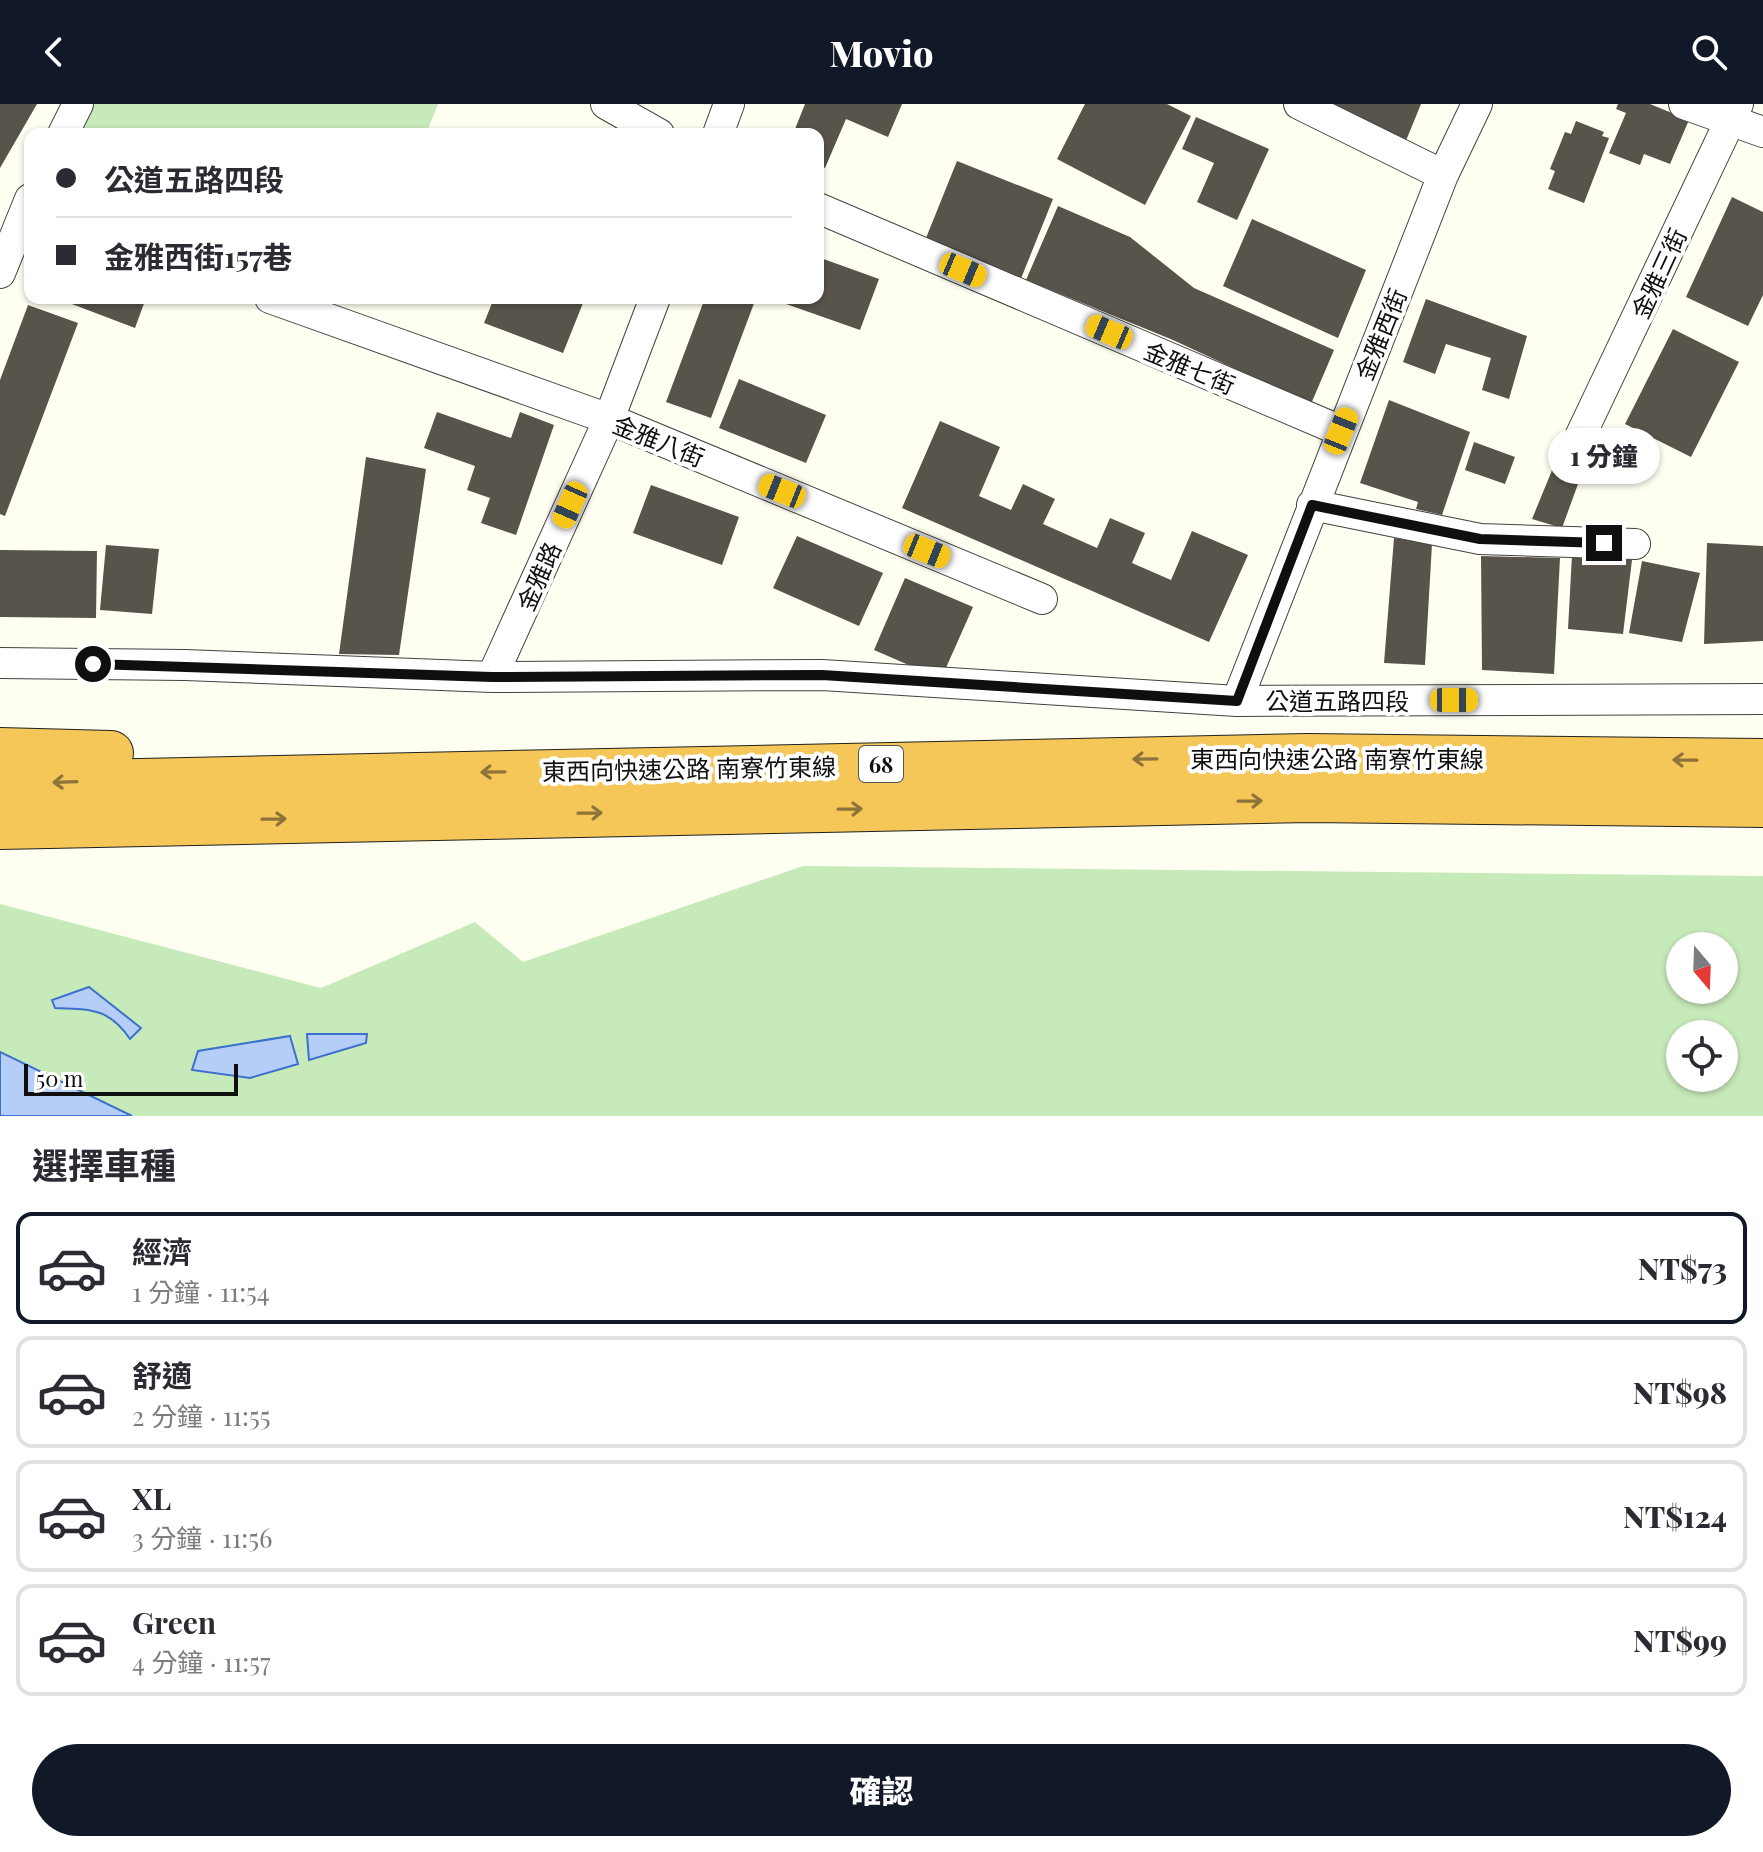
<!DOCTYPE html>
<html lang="zh-TW">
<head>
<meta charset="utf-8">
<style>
	:root { --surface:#fff; --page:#f2f2f3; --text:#2b2b33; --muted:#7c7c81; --line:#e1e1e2; --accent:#111827 }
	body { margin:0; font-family:"Playfair Display","Noto Sans TC",serif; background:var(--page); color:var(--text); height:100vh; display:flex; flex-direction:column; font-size:30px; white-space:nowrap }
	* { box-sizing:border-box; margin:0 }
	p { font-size:26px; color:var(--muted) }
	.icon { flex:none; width:44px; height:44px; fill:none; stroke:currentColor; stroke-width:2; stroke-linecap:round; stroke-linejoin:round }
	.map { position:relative; height:1012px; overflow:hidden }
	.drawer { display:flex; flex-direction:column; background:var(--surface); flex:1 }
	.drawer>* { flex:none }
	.guide { position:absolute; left:24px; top:24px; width:800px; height:176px; border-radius:16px; box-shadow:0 2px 6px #0004; display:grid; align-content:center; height:176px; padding:0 32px; background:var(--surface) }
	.needle { width:52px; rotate:161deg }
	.controls { position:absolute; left:1666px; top:828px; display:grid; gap:16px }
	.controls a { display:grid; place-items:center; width:72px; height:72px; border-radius:50%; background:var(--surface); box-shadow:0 2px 6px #0004; font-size:40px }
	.scale { position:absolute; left:24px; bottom:20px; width:214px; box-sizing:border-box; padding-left:8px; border:4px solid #0f0f0f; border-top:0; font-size:22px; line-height:28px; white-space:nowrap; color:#0f0f0f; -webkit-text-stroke:6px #fff; paint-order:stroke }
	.end { position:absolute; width:36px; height:36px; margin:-18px; border:10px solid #0f0f0f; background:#fff; box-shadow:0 0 0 4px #fff }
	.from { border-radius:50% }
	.bubble { position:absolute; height:56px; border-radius:28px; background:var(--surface); box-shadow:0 2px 6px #0004; font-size:26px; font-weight:800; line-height:56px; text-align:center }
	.car { position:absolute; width:24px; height:48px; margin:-24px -12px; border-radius:10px; box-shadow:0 0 6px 2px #0007; background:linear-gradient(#f5c518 24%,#345 0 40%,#f5c518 0 76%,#345 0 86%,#f5c518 0) }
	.guide b { display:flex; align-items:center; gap:28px; height:76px; font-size:30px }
	.guide b+b { border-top:2px solid var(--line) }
	.guide i { width:20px; height:20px; background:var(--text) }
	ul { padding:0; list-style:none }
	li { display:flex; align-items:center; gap:24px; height:112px; margin:0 16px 12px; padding:0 16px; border:4px solid var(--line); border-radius:16px }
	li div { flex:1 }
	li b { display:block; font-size:30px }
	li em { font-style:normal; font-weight:800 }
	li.current { border-color:var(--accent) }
	li>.icon { width:72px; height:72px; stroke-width:1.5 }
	h2 { padding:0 32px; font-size:36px; line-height:96px }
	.cta { display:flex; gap:16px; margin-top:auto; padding:16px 32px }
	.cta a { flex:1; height:92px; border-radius:48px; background:var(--accent); color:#fff; font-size:32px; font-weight:800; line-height:92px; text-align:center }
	header { display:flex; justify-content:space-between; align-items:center; height:104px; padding:0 32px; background:var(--accent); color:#fff; font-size:36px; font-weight:800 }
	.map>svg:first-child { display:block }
	.green { fill:#c7eaba; fill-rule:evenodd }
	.water { fill:#b5cef7; stroke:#3c6fce; stroke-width:2 }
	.building { fill:#58534b }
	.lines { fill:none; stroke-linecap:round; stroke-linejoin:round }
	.minor-casing { stroke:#424242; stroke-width:32 }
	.highway-casing { stroke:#202020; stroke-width:46 }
	.minor { stroke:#fff; stroke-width:30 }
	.highway { stroke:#f5c759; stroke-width:44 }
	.oneway { stroke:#8e7438 }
	.route { stroke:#0f0f0f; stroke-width:10 }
	.labels { text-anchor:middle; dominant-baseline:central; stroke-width:8; stroke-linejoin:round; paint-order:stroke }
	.shield { fill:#fff; stroke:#575757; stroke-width:2 }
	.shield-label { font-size:22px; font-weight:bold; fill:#0f0f0f }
	.street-label { font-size:24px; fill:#0f0f0f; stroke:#fff }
</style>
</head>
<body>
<header><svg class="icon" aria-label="back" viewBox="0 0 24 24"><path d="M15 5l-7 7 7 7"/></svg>Movio<svg class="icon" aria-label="search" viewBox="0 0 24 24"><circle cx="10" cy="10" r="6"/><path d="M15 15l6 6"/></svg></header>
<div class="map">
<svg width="1763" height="1012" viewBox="0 0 1763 1012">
	<rect width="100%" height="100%" fill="#fefff1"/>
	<path class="green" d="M94,0h344l-12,30h-346z
		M803,762l960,10v240h-1763v-212l321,84 154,-66 48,40zM1680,842h44v44h-44zM1680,930h44v44h-44z"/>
	<path class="water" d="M89,883l52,41 -11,11c-21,-31 -40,-30 -75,-31l-3,-8z
		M307,930h60l-1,9 -57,17z
		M290,932l8,28 -48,14 -58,-8 6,-19z
		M0,948l132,64h-132z"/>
	<path class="building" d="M0,0h37l-37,64z
		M805,0h97l-14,33 -42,-18 -21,49 -7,-3v-31h-25z
		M1085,0h82l24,12 -46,89 -88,-46z
		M1329,0h92l-18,44z
		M1618,0h32l39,16 -19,44 -26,-10 -4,11 -31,-12 17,-40 -10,-4z
		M1196,13l73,32 -32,71 -40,-18 17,-39 -32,-14z
		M1576,17l28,11 -2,4 7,2 -25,65 -36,-14 7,-18 -5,-2 15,-37 6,2z
		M957,57l96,38 -33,82 -96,-38z
		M1732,93l31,15v83l-15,31 -62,-29z
		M1058,102l72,31 64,51 140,62 -23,54 -138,-64 -147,-60z
		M1252,115l114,51 -28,68 -115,-52z
		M818,153l61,22 -19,51 -91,-32h49z
		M56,194h90l-11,30z
		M494,194h91l-22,55 -79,-30z
		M705,194h51l-45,120 -45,-16z
		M1426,195l101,37 -18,63 -27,-9 9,-32 -45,-14 -11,30 -32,-12z
		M28,201l50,18 -73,193 -5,-2v-134z
		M1673,225l66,33 -48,95 -66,-33z
		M739,275l87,36 -20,48 -87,-35z
		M1389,296l81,32 -28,83 -26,-6 2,-7 -58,-19z
		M437,308l74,26 9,-26 34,13 -38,110 -35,-12 9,-25 -23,-8 8,-24 -51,-18z
		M940,317l60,26 -21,49 32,14 12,-26 32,15 -12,25 54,24 13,-30 35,15 -13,30 39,17 21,-49 56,24 -39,87 -307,-134z
		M1474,338l41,15 -10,27 -40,-14z
		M366,353l60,12 -27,186 -60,-1z
		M1555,359l27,10 -20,55 -30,-9z
		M651,381l88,32 -17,48 -89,-32z
		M797,432l86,37 -24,53 -86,-38z
		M1394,434l38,6 -7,121 -41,-2z
		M1707,439l56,3v95l-59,3z
		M106,441l53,4 -7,65 -52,-4z
		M0,446l97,1 -1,67 -96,-1z
		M1572,451l60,5 -9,74 -55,-5z
		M1481,452l79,2 -6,116 -72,-4z
		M1642,457l58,12 -18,69 -53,-9z
		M905,474l68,29 -32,72 -67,-29z"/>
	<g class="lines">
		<g class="minor-casing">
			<path id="minor" d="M606,0l53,30
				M1299,0l144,71
				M1684,0l79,28
				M63,30l15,-30
				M718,30l11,-30
				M818,104l523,223
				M0,169l30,-74
				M270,194l339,121 433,180
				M1577,339l161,-339
				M1312,401l168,34 155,5
				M0,559l185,2 307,12 330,-2 415,26 526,-2
				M492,573l117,-258 46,-121
				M1237,597l206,-526 34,-71"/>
		</g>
		<g class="highway-casing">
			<path id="highway" d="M0,646l111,3
				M0,680l1307,-28 456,5
				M0,723l1310,-27 453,5"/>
		</g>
		<use href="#minor" class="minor"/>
		<use href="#highway" class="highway"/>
	</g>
	<defs><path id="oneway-shaft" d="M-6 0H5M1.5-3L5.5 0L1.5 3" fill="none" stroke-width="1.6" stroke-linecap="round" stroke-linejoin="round" transform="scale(2)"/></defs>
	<g class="oneway">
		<use href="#oneway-shaft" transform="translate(1145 655) rotate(179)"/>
		<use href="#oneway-shaft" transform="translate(1685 656) rotate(-179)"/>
		<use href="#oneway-shaft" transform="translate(493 668) rotate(179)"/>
		<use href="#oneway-shaft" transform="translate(65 678) rotate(178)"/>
		<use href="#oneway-shaft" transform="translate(1250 697) rotate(-1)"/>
		<use href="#oneway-shaft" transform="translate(850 705) rotate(-1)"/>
		<use href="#oneway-shaft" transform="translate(590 709) rotate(-1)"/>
		<use href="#oneway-shaft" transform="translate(274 715) rotate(-1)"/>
	</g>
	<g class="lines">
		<path class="route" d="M93,560l399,13 330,-2 415,26 75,-196 168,34 124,4"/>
	</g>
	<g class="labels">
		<rect class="shield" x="859" y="642" width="44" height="36" rx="6"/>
		<g class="shield-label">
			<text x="881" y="660">68</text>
		</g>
		<g class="street-label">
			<text transform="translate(1658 169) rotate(-65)">金雅三街</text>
			<text transform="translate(1380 230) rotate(-68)">金雅西街</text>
			<text transform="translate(1190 263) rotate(23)">金雅七街</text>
			<text transform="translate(659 336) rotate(22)">金雅八街</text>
			<text transform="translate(538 472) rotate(-66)">金雅路</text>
			<text x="1337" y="596">公道五路四段</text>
			<text x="1337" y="654">東西向快速公路 南寮竹東線</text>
			<text transform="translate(689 664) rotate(-1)">東西向快速公路 南寮竹東線</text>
		</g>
	</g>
</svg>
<div class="controls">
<a><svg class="needle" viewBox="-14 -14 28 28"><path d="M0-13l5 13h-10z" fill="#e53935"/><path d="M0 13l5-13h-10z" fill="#7c7c81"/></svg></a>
<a><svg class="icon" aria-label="locate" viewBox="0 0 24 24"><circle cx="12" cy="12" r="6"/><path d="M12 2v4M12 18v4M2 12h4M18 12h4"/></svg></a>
</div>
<div class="scale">50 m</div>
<i class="end from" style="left:93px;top:560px"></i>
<i class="end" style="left:1604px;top:439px"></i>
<div class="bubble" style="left:1548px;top:324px;width:112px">1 分鐘</div>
<i class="car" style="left:963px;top:166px;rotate:113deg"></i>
<i class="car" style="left:1109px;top:228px;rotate:293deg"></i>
<i class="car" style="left:1341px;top:327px;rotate:22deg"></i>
<i class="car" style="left:782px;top:387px;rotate:292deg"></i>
<i class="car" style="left:570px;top:401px;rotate:204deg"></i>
<i class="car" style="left:927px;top:447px;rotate:112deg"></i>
<i class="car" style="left:1454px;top:596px;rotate:90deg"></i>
<div class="guide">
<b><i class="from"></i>公道五路四段</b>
<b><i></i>金雅西街157巷</b>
</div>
</div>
<section class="drawer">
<h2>選擇車種</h2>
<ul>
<li class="current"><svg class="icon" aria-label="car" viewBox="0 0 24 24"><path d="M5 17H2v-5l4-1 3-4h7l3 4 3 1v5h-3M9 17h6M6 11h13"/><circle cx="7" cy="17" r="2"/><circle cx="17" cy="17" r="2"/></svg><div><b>經濟</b><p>1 分鐘 · 11:54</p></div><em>NT$73</em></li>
<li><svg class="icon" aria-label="car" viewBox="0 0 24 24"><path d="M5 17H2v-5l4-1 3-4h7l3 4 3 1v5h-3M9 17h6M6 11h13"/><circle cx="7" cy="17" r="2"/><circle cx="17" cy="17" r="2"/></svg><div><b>舒適</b><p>2 分鐘 · 11:55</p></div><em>NT$98</em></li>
<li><svg class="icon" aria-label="car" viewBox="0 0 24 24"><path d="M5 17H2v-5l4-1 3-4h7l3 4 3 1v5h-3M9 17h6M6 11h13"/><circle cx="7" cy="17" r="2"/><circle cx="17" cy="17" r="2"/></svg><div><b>XL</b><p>3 分鐘 · 11:56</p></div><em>NT$124</em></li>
<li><svg class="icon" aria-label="car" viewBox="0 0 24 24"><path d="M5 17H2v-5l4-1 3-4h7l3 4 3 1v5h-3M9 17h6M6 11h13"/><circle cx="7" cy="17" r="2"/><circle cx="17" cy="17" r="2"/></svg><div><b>Green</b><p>4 分鐘 · 11:57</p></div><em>NT$99</em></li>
</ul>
<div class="cta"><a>確認</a></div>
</section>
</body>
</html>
